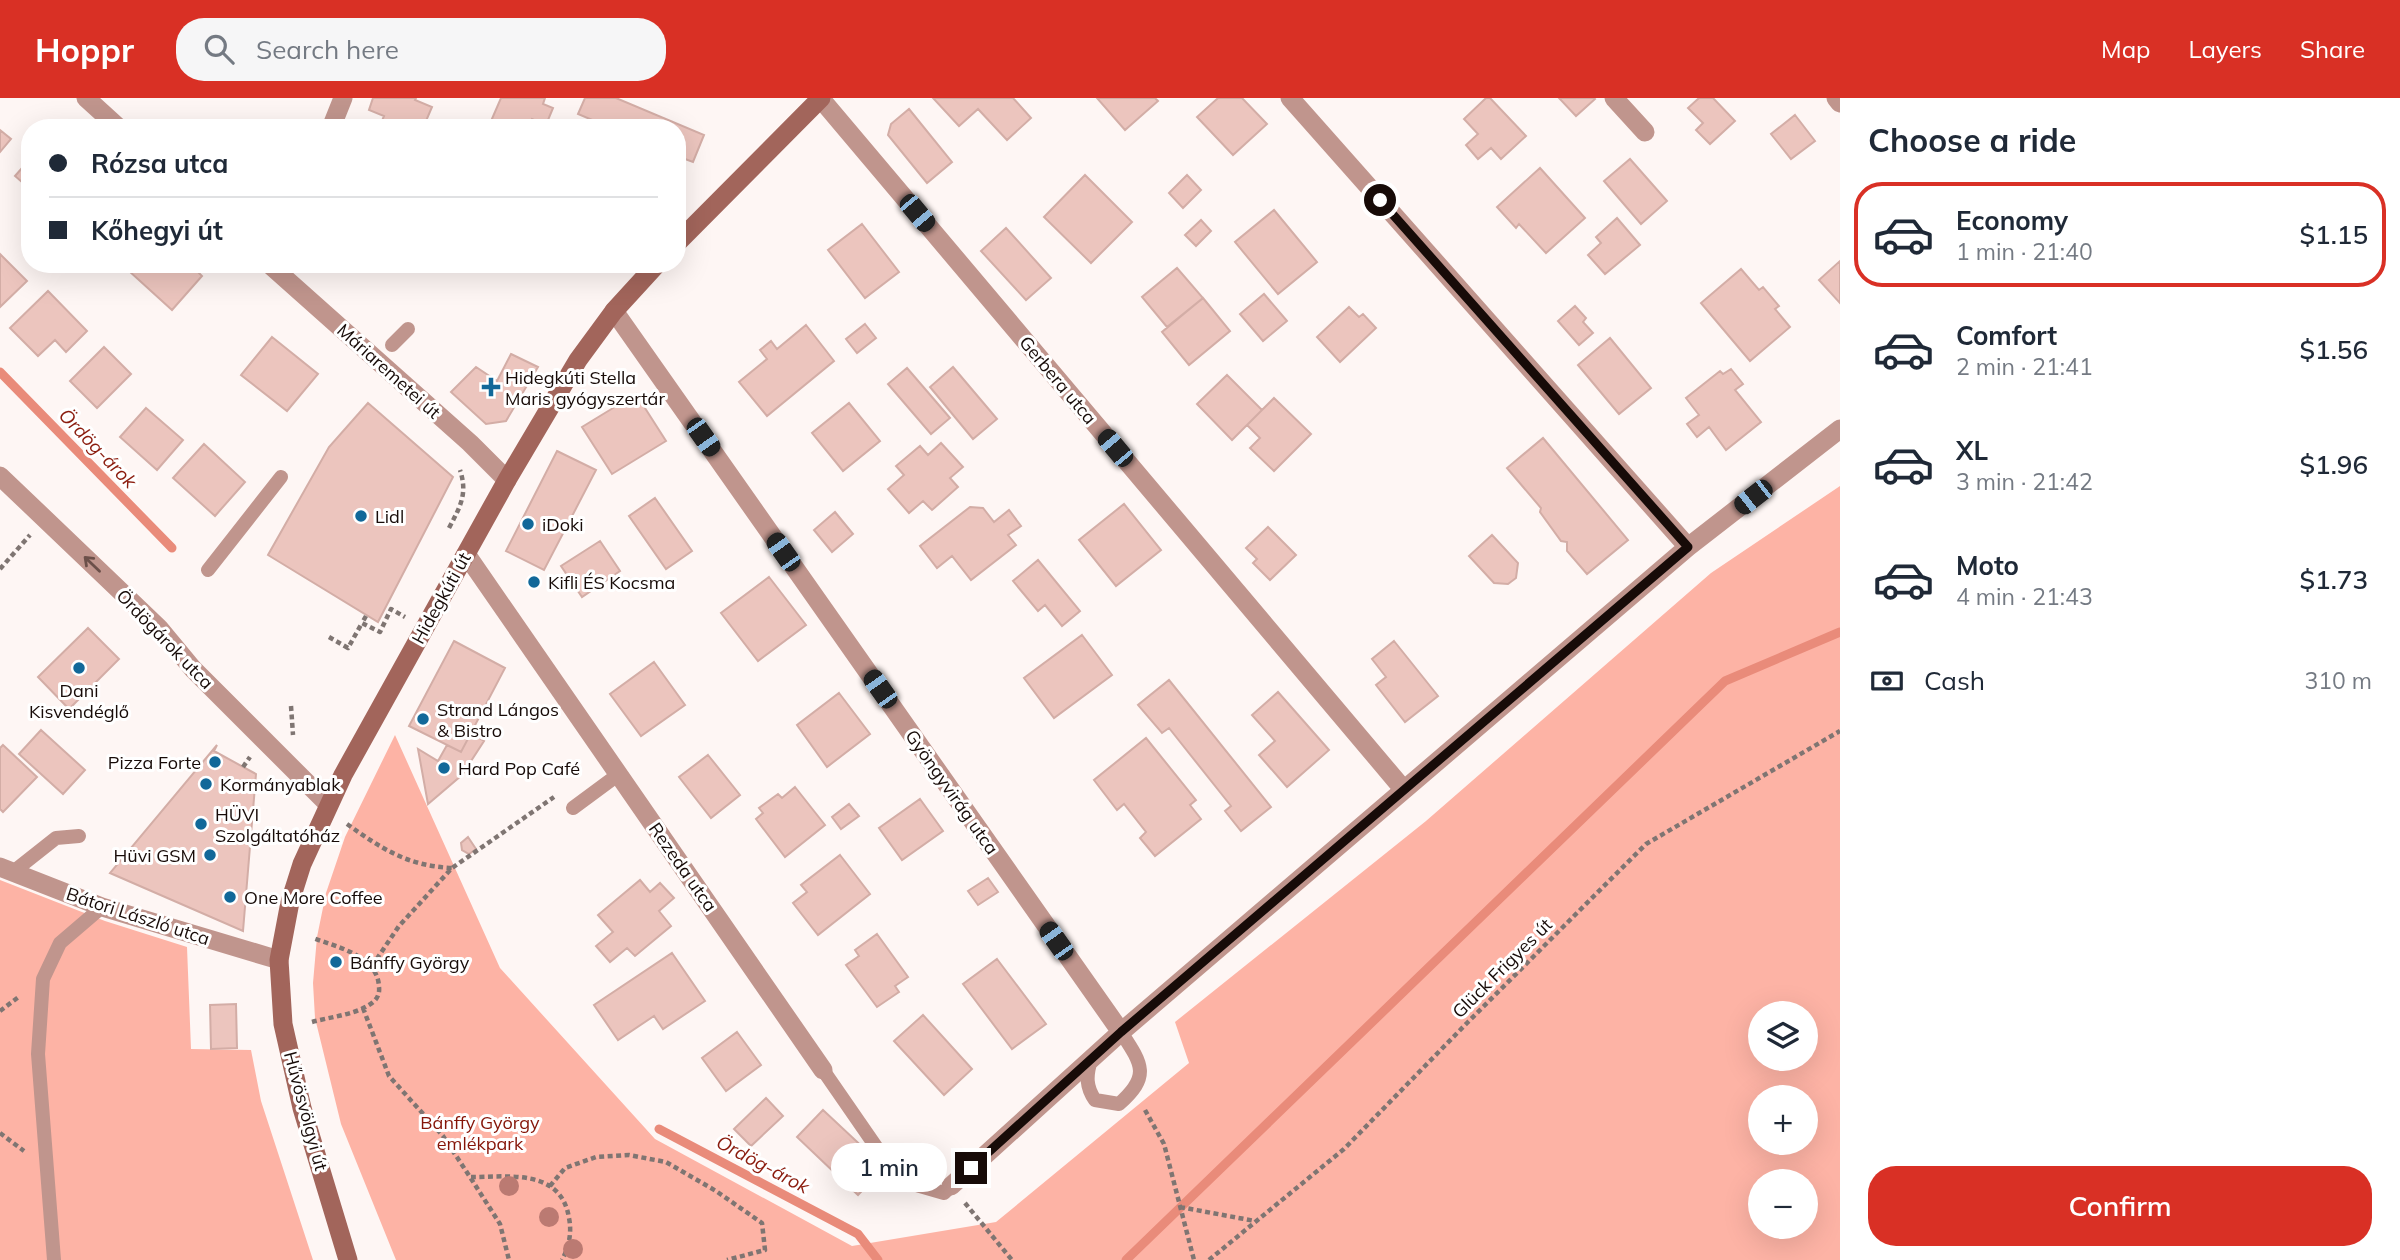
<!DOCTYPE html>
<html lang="en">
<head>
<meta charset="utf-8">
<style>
	:root { --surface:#fff; --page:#f6f6f7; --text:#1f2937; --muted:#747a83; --line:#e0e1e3; --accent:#d93025 }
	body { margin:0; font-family:Mulish,sans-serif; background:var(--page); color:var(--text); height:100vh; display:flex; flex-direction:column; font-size:26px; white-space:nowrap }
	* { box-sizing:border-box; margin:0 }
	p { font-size:23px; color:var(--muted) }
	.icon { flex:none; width:38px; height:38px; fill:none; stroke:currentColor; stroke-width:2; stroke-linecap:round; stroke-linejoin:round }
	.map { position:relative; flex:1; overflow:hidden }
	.drawer { display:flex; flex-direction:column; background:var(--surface); width:560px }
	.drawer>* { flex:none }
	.guide { position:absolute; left:21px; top:21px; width:665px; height:154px; border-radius:28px; box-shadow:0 7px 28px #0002; display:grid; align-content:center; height:154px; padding:0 28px; background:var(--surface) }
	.tools { position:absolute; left:1748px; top:903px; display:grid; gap:14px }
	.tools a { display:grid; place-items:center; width:70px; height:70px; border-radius:50%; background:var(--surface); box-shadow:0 7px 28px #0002; font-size:35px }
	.end { position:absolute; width:32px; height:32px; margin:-16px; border:9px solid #170b08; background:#fff; box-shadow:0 0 0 4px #fff }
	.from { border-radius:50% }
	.bubble { position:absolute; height:49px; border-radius:24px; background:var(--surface); box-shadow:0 7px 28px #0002; font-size:23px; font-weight:600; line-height:49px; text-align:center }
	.car { position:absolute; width:21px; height:42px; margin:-21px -10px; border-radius:9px; box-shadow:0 0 5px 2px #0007; background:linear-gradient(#222 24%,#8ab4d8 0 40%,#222 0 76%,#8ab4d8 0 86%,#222 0) }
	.guide b { display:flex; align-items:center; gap:24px; height:66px; font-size:26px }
	.guide b+b { border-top:2px solid var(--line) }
	.guide i { width:18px; height:18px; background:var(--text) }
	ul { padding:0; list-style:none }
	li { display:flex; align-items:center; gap:21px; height:105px; margin:0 14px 10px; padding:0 14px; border:4px solid transparent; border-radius:28px }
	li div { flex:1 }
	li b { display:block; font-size:26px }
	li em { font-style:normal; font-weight:600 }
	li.selected { border-color:var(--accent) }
	li>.icon { width:63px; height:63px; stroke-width:1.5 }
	h2 { padding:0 28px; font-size:32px; line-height:84px }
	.pay { display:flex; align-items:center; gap:18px; height:77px; padding:0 28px; font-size:26px }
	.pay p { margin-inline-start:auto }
	.action { display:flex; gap:14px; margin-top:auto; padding:14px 28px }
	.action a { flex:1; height:80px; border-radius:28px; background:var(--accent); color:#fff; font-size:28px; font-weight:600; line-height:80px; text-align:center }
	header { display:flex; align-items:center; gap:42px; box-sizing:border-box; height:98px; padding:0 35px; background:var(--accent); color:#fff }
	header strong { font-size:33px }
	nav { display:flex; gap:38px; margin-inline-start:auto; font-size:24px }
	.search { width:490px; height:63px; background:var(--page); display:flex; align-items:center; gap:18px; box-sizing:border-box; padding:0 24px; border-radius:28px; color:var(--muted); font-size:26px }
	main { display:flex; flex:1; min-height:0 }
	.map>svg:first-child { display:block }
	.green { fill:#fdb3a5; fill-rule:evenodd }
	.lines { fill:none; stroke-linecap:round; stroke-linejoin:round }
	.stream { stroke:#e98b7a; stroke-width:9 }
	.building { fill:#ecc5be; stroke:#d3ada6; stroke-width:2 }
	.path { stroke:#7f7572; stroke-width:4.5; stroke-dasharray:5 3.5; stroke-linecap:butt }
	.service { stroke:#c0958d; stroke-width:14 }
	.minor { stroke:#c0958d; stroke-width:19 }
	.tertiary { stroke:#c0958d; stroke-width:19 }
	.secondary { stroke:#a2655b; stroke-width:19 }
	.tree { fill:#bb7a72 }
	.oneway { stroke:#6c504a }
	.route { stroke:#170b08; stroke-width:9 }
	.poi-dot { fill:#126899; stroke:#fff; stroke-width:2.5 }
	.labels { text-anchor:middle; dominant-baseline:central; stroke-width:6; stroke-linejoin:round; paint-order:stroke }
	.street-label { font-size:18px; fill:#170b08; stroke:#fff }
	.poi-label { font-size:18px; fill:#170b08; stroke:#fff; text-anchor:start }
	.park-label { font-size:18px; fill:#851407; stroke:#fff }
	.water-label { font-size:19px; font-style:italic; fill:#8b1c0e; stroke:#fff }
</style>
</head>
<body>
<header>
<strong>Hoppr</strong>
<div class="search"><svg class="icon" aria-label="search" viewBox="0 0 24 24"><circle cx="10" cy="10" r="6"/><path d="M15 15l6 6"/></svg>Search here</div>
<nav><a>Map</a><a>Layers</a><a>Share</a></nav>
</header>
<main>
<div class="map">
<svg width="1840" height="1162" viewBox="0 0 1840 1162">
	<rect width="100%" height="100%" fill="#fef6f4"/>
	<path class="green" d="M1840,388v774h-1444l-55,-136 -26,-106 -2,-35 4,-46 9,-44 19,-56 50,-102 105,233 155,171 197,107 144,-24 193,-159 -14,-41 251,-201 285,-248zM1806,915v46h-46v-46zM1760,999h46v46h-46zM1760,1083h46v46h-46z
		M0,782l105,41 82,26 4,102 60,1 10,51 52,159h-313z"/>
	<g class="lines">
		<path class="stream" d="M0,274l172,176
			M659,1031l199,105 20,26
			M1126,1162l599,-579 115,-49"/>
	</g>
	<path class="building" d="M373,0h43l-1,2 17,7 -9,21h-10l-8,-3 -1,3h-25l5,-12 -15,-6z
		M501,0h44l-2,6 10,4 -7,17 -14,-6 -4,9h-40z
		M585,0h31l88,37 -11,27 -16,-6v-28h-66l-33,-14z
		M933,0h80l18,20 -24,22 -29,-31 -19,17z
		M1097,0h58l3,3 -33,29z
		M1218,0h24l25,26 -34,31 -36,-38z
		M1486,0h4l36,38 -25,23 -10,-11 -13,11 -12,-14 12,-11 -14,-15z
		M1559,0h35l1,1 -19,17z
		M1699,0h14l22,23 -25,23 -14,-14 7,-7 -15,-15z
		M909,11l43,53 -25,21 -39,-48 3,-11z
		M1795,17l20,26 -24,18 -20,-25z
		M0,32l11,9 -11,13z
		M30,61v30l-15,-13z
		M1630,61l37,42 -26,23 -37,-43z
		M1540,70l45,50 -39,35 -27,-29 -3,4 -19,-21z
		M1085,77l47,47 -41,41 -47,-46z
		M1187,77l14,15 -18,18 -14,-15z
		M1274,112l43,52 -39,32 -43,-52z
		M1617,120l23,27 -35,29 -17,-19 13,-12 -5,-6z
		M1201,122l10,11 -15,15 -11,-11z
		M862,126l37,48 -34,26 -37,-48z
		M1006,130l45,50 -25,22 -45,-49z
		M0,156l27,27 -27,26z
		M1840,163v42l-21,-23z
		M136,166h54l12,12 -30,34 -43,-39z
		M1177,170l26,30 -36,29 -25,-30z
		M1741,171l18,21 4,-3 16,19 -4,3 15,18 -40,34 -49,-58z
		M48,193l39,40 -21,21 -11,-12 -17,16 -28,-28z
		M1264,196l23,27 -24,20 -23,-27z
		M1203,200l27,33 -41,34 -27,-33z
		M1575,208l11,12 -3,4 10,11 -14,12 -21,-24z
		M1349,209l10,10 4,-3 13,14 -36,34 -23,-25z
		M865,226l11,14 -19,15 -11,-14z
		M806,227l28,36 -67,55 -28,-34 28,-23 -7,-9 11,-9 6,8z
		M272,239l46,37 -31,37 -46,-36z
		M1610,240l41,50 -32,26 -41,-49z
		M104,249l27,27 -34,34 -27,-27z
		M511,256l27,13 -32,54 -20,3 -35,-32 25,-25 21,14z
		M953,269l44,52 -24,20 -43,-52z
		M907,270l43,50 -19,16 -43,-50z
		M1731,271l12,15 -8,6 26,32 -35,28 -17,-23 -12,10 -10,-13 12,-9 -13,-17 34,-27 3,3z
		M1227,277l35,35 -30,30 -35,-36z
		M636,296l30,47 -54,33 -30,-47z
		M1274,300l37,36 -37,37 -24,-23 10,-10 -13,-13z
		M368,305l85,74 -75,145 -110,-67 61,-108z
		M849,305l31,38 -37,30 -31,-38z
		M146,310l37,32 -26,30 -37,-33z
		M1543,340l85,102 -41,34 -20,-23v-9l-6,-1 -21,-29 1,-4 -34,-40z
		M941,345l22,24 -13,11 8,9 -26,23 -9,-9 -14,12 -21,-24 16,-14 -8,-9 24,-20 8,9z
		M204,346l41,38 -30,34 -42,-38z
		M557,353l39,19 -52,100 -38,-19z
		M655,400l37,53 -26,18 -37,-53z
		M1124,406l37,46 -45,36 -37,-46z
		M970,409l13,1 11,14 15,-12 12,16 -13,9 8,10 -45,35 -19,-24 -15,12 -17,-22z
		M835,414l18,22 -21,18 -18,-22z
		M1268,429l28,28 -26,25 -17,-17 4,-4 -11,-11z
		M1492,437l26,28 -2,15 -8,6 -14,-1 -25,-27z
		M600,443l20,30 -38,26 -21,-31z
		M1038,462l42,51 -18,15 -17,-21 -7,6 -25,-30z
		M769,479l37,48 -48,36 -37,-48z
		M88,530l31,31 -50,50 -31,-32z
		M1082,537l30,40 -58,43 -30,-40z
		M454,543l51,27 -44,84 -52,-26z
		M1394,543l44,55 -33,26 -29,-37 10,-8 -14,-18z
		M654,564l31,43 -44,31 -31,-42z
		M1169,582l102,127 -30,24 -16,-20 6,-5 -62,-78 -7,5 -24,-28z
		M1278,594l51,58 -42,37 -28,-32 16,-14 -23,-26z
		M839,595l31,41 -43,33 -30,-42z
		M41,632l44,40 -22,24 -44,-40z
		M471,635l13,8 -22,34 -34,29 -10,-55 20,12 9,-16 14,7z
		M1146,640l50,62 -6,5 11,14 -46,37 -15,-18 6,-6 -22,-28 -7,6 -23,-30z
		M3,647l34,32 -34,35 -3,-3v-61z
		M217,647l-3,6 42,23 -13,157 -133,-58z
		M708,657l32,40 -29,23 -32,-41z
		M795,689l30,38 -40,32 -29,-38 7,-6 -4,-5 19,-14 4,4z
		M920,701l23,32 -41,29 -23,-32z
		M849,706l10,12 -18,13 -9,-12z
		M468,739l8,12 -7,5 -7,-4 -1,-7z
		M840,757l30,39 -52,41 -25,-32 14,-11 -6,-7z
		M988,780l10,14 -20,13 -10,-14z
		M640,782l10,12 10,-9 14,15 -15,13 12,15 -36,30 -8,-8 -17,14 -14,-16 17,-14 -15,-17z
		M877,836l31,43 -13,9 4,6 -22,15 -31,-42 13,-9 -4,-6z
		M672,855l33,48 -42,28 -9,-13 -36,24 -24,-35z
		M997,861l49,65 -34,25 -49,-65z
		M236,906l1,44 -26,1 -1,-44z
		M923,917l49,54 -28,26 -50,-54z
		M737,934l24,33 -35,26 -24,-33z
		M766,1000l17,18 -32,30 -17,-17z
		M823,1012l61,57 -26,28 -61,-58z"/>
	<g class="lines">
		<path class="path" d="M449,430c11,-21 19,-34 11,-58
			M0,471l30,-34
			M366,518l-4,7 18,9 11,-23 14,8
			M329,539l19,11 14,-25
			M291,608l2,29
			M243,669l7,-10
			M347,726c35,25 61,42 105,44
			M372,868l27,-40 53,-58 102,-71
			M363,910l26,68 54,60 27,41 30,47 9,36
			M0,913l20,-15
			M312,924c18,-5 41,-7 57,-17 7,-4 11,-10 10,-18 -1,-31 -42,-40 -66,-49
			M1145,1012l19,34 30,116
			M0,1035l24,18
			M471,1079c37,0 90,-9 98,41 3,14 0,29 -7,42
			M550,1088l15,-18 31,-11 33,-2 37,7 50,29 46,32 3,27 -38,10
			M965,1105l47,57
			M1180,1109l75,14
			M1209,1162l135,-111 123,-126 179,-179 194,-113"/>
		<path class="service" d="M392,247l16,-16
			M208,472l73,-93
			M573,710l46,-34
			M13,774l43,-34 23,-2
			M1091,962c-5,16 -5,27 4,40l24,4c32,-28 23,-40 2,-72
			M823,972l76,110 45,13 7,-7
			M54,1162l-16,-206 5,-75 17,-36 42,-36"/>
		<path class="minor" d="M1290,0l398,449
			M1614,0l31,34
			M1836,0l4,5
			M821,1l583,691
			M331,30l12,-30
			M614,213l507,721
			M0,378l159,152 34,41 135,135
			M466,456l357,516
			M0,769l102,40 177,53
			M951,1088l170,-154 567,-485 152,-118"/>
		<path class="tertiary" d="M86,0l33,30
			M269,166l201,179 37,37"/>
		<path class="secondary" d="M677,145l144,-145
			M348,1162l-46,-152 -19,-84 -4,-64 11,-58 12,-38 41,-89 164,-295 71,-120 36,-49 43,-47"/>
	</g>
	<g class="tree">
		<circle cx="509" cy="1088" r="10"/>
		<circle cx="549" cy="1119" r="10"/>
		<circle cx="573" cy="1151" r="10"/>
	</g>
	<defs><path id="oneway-shaft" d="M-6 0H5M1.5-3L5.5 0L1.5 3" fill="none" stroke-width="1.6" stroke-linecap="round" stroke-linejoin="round" transform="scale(1.75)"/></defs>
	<use class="oneway" href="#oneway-shaft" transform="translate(92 466) rotate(-136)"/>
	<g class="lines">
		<path class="route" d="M971,1070l150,-136 567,-485 -308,-347"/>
	</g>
	<g class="poi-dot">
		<path d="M487.5 278.5h7v7h7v7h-7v7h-7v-7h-7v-7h7z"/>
		<circle cx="361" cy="418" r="7"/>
		<circle cx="528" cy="426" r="7"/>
		<circle cx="534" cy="484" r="7"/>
		<circle cx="79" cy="570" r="7"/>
		<circle cx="423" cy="621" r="7"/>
		<circle cx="215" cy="664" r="7"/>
		<circle cx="444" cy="670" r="7"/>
		<circle cx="206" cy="686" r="7"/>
		<circle cx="201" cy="726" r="7"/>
		<circle cx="210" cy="757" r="7"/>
		<circle cx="230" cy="799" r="7"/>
		<circle cx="336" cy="864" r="7"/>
	</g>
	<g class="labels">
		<g class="street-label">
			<text transform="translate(389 273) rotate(42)">Máriaremetei út</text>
			<text transform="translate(1058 282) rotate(50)">Gerbera utca</text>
			<text transform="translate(441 500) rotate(-61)">Hidegkúti út</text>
			<text transform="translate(165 541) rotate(46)">Ördögárok utca</text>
			<text transform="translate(952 694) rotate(55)">Gyöngyvirág utca</text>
			<text transform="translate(683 769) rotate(55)">Rezeda utca</text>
			<text transform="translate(138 818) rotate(18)">Bátori László utca</text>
			<text transform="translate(1502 870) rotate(-45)">Glück Frigyes út</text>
			<text transform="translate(306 1013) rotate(75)">Hűvösvölgyi út</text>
		</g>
		<g class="poi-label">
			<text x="505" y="279">Hidegkúti Stella<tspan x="505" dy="21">Maris gyógyszertár</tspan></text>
			<text x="375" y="418">Lidl</text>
			<text x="542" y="426">iDoki</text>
			<text x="548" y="484">Kifli ÉS Kocsma</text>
			<text x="79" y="592" text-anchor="middle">Dani<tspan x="79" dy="21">Kisvendéglő</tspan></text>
			<text x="437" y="611">Strand Lángos<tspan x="437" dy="21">&amp; Bistro</tspan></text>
			<text x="201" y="664" text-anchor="end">Pizza Forte</text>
			<text x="458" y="670">Hard Pop Café</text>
			<text x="220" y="686">Kormányablak</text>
			<text x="215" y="716">HÜVI<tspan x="215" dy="21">Szolgáltatóház</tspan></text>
			<text x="196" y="757" text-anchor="end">Hüvi GSM</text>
			<text x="244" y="799">One More Coffee</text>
			<text x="350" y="864">Bánffy György</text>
		</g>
		<g class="park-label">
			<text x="480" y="1024">Bánffy György<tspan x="480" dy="21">emlékpark</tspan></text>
		</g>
		<g class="water-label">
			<text transform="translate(98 350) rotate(46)">Ördög-árok</text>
			<text transform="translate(763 1066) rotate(28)">Ördög-árok</text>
		</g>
	</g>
</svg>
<div class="tools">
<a><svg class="icon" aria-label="layers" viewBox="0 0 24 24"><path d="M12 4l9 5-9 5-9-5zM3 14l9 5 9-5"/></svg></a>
<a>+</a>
<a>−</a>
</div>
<i class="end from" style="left:1380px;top:102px"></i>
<i class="end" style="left:971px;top:1070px"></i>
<div class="bubble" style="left:831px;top:1045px;width:116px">1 min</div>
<i class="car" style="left:917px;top:115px;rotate:140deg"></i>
<i class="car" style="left:703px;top:339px;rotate:145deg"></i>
<i class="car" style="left:1115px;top:350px;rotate:320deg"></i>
<i class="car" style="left:1753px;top:399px;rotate:232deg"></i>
<i class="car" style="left:783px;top:454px;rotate:325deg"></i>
<i class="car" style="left:880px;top:591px;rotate:325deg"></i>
<i class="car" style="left:1056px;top:843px;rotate:325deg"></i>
<div class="guide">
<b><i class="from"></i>Rózsa utca</b>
<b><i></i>Kőhegyi út</b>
</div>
</div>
<section class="drawer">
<h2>Choose a ride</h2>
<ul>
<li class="selected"><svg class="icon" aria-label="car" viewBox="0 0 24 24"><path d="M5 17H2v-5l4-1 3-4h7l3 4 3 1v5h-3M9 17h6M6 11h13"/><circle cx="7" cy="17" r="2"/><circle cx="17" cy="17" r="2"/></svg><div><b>Economy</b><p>1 min · 21:40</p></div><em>$1.15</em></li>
<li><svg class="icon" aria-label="car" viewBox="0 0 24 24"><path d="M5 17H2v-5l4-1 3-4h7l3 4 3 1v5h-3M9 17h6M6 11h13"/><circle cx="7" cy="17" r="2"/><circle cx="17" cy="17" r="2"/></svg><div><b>Comfort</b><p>2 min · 21:41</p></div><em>$1.56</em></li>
<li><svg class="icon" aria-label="car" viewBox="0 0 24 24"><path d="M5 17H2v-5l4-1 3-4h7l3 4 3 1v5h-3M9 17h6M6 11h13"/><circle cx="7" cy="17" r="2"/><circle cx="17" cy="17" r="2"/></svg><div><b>XL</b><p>3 min · 21:42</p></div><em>$1.96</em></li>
<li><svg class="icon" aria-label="car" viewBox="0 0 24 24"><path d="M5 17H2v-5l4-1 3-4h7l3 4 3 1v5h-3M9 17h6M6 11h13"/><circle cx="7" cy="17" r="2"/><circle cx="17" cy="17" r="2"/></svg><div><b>Moto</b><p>4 min · 21:43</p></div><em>$1.73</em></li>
</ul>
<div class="pay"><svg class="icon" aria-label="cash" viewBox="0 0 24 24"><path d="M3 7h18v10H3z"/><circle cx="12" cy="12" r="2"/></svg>Cash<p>310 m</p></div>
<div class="action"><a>Confirm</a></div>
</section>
</main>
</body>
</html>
